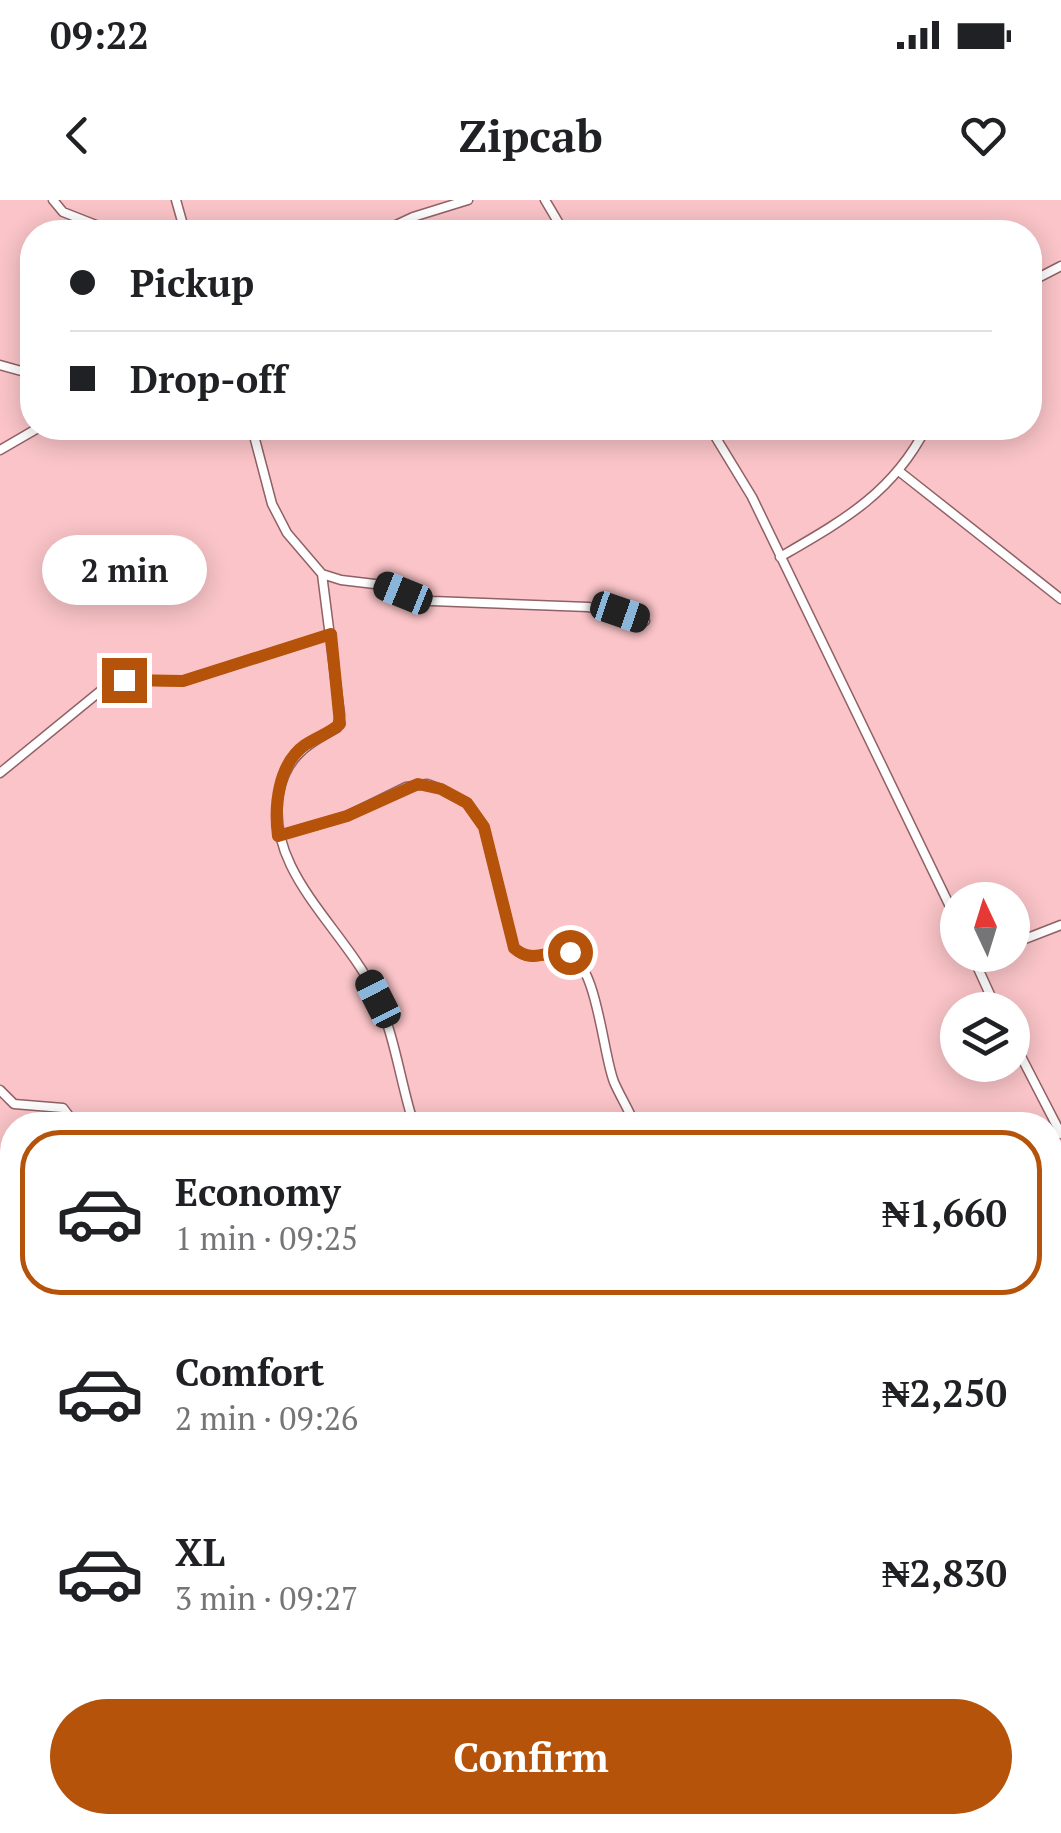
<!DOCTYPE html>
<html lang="en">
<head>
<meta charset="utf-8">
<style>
	:root { --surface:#fff; --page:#f6f6f6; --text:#202124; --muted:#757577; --line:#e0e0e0; --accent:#b45309 }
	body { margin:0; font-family:"PT Serif",serif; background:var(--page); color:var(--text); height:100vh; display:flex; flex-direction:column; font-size:38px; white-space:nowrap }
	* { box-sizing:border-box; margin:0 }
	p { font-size:32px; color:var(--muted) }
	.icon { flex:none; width:55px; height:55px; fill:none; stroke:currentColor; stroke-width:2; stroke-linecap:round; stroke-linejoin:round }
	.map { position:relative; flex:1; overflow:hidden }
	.drawer { position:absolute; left:0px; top:912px; width:1062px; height:722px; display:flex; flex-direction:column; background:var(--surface); border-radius:40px 40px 0 0; box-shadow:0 5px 25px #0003 }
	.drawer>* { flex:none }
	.hud { position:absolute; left:20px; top:20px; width:1022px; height:220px; border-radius:40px; box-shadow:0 5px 25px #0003; display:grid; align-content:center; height:220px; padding:0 50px; background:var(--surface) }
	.needle { width:65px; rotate:356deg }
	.fabs { position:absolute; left:940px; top:682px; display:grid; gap:20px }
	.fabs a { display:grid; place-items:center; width:90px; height:90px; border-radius:50%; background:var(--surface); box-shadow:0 5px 25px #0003; font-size:50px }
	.end { position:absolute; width:45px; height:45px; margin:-22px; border:12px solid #b45309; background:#fff; box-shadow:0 0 0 5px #fff }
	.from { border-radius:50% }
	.bubble { position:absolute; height:70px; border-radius:35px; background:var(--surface); box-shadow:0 5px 25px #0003; font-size:32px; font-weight:700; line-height:70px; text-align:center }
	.car { position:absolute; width:30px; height:60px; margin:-30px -15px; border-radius:12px; box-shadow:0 0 8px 2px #0007; background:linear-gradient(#222 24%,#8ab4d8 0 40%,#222 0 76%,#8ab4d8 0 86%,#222 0) }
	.hud b { display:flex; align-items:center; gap:35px; height:95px; font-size:38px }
	.hud b+b { border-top:2px solid var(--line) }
	.hud i { width:25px; height:25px; background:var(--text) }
	ul { padding:18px 0 0; list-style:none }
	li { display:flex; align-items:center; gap:30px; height:165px; margin:0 20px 15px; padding:0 30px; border:5px solid transparent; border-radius:40px }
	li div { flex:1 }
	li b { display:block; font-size:38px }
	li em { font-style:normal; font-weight:700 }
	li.active { border-color:var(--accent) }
	li>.icon { width:90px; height:90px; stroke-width:1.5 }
	.button { display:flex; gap:20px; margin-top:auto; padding:20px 50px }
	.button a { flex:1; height:115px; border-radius:60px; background:var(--accent); color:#fff; font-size:40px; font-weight:700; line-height:115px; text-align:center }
	.status { display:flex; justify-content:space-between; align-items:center; height:70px; padding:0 50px; background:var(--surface); direction:ltr }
	.status svg { height:28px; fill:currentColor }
	header { display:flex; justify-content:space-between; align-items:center; height:130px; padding:0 50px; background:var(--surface); font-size:45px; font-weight:700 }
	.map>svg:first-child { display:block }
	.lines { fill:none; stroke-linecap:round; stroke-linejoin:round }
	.minor-casing { stroke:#906165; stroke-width:11 }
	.secondary-casing { stroke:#906165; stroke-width:14 }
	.minor { stroke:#fff; stroke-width:8 }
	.secondary { stroke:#dceece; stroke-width:10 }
	.route { stroke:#b45309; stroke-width:12 }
</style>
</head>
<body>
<div class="status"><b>09:22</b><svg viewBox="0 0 49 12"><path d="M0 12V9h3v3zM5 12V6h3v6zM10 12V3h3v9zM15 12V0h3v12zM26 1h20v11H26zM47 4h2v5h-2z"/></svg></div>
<header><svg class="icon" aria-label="back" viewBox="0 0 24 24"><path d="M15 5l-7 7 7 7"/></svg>Zipcab<svg class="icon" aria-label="heart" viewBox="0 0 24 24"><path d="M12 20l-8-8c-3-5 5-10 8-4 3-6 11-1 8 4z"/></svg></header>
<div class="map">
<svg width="1061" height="1633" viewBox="0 0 1061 1633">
	<rect width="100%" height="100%" fill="#fac4c8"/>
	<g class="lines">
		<g class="minor-casing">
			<path id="minor" d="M53,0l10,12 51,20
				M176,0l9,32
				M545,0l19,32
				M381,32l32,-15 55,-17
				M1030,82l31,-16
				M0,165l32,9
				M252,228l20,76 15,29 35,41 18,141 -3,13c-30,16 -51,29 -58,65 -14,78 64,134 96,200 20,41 25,89 39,132
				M710,228l42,69 206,426
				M0,250l38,-22
				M900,272l161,127
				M780,357c62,-36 112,-63 146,-129
				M322,374l19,6 42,5 49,16 156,6 32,5 25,9
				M0,573l109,-89 15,-4 59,1 148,-47
				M278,636l69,-20 59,-29 21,-3 14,5 26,14 17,24 30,121c17,16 30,4 51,3 33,11 37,101 49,131 6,14 15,28 21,43
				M1012,744l49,-19
				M972,755l25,55
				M1012,839l49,95
				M0,890l14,14 49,4 13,17
				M0,1132l12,13
				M1050,1438l11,-4
				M0,1500l12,-3
				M219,1622l1,11
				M619,1622l1,11
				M494,1633l18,-11"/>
		</g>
		<g class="secondary-casing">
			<path id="secondary" d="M1050,1250l11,5
				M0,1360l12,2"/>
		</g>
		<use href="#minor" class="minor"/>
		<use href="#secondary" class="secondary"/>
	</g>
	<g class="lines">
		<path class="route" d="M124,480l59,1 148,-47 9,90c-10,9 -23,13 -35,21 -27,19 -31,61 -27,91l69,-20 71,-32 23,5 26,14 17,24 30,121c19,17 34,1 56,4"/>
	</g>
</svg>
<div class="fabs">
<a><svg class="needle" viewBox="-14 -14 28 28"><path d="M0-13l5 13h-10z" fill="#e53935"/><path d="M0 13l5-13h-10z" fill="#757577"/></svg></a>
<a><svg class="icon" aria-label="layers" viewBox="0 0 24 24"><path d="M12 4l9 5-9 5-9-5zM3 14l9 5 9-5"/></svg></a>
</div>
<i class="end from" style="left:570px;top:752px"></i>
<i class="end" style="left:124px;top:480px"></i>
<div class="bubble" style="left:42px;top:335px;width:165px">2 min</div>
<i class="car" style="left:403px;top:393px;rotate:292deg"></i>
<i class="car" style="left:620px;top:412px;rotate:109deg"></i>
<i class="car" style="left:378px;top:799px;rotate:333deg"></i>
<div class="hud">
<b><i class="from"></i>Pickup</b>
<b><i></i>Drop-off</b>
</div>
<section class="drawer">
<ul>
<li class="active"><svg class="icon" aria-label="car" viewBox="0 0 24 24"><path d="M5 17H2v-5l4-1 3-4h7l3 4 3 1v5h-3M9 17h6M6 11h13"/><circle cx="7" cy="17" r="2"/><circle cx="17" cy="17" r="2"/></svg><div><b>Economy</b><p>1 min · 09:25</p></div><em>₦1,660</em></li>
<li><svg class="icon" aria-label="car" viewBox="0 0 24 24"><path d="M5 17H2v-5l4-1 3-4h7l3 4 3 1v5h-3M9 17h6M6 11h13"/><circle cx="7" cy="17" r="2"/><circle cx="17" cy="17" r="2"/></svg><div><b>Comfort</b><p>2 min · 09:26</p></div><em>₦2,250</em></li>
<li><svg class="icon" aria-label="car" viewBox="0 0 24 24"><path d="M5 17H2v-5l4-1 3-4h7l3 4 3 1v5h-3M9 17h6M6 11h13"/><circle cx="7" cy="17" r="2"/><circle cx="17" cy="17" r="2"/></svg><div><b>XL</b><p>3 min · 09:27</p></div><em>₦2,830</em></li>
</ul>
<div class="button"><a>Confirm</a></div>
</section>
</div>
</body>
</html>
